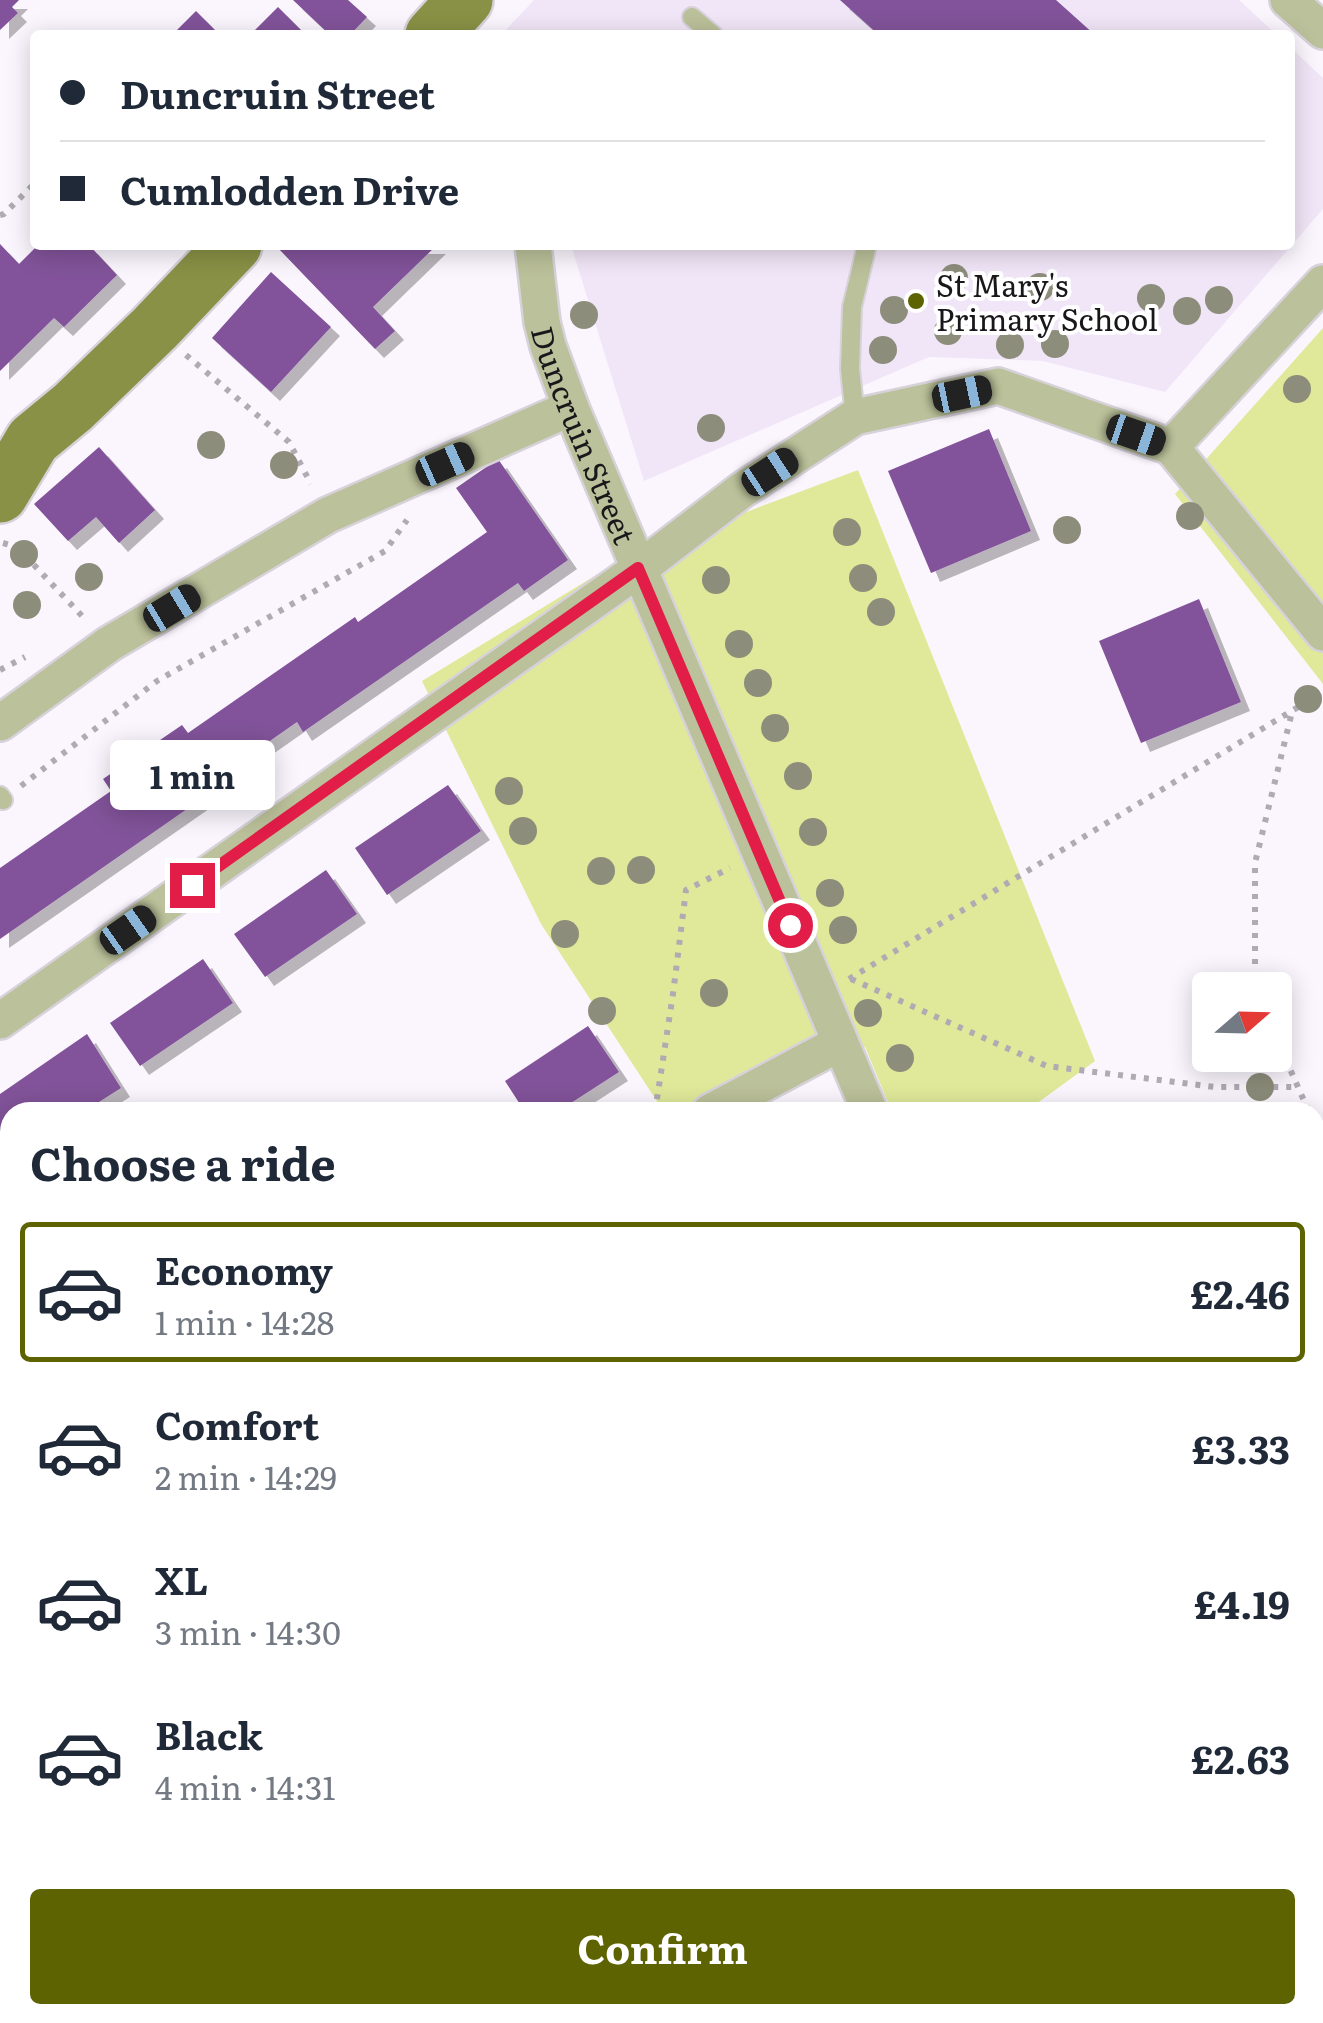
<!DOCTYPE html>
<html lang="en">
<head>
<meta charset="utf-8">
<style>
	:root { --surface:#fff; --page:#f2f2f3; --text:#1f2937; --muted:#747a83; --line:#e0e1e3; --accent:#5c6300 }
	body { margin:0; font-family:Literata,serif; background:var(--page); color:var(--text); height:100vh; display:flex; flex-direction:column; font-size:38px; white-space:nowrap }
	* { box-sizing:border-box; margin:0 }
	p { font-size:32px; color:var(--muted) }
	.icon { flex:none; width:55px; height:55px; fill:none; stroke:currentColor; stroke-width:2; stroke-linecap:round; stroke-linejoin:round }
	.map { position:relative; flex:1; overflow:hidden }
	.drawer { position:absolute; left:0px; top:1102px; width:1325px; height:922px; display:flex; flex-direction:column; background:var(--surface); border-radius:30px 30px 0 0; box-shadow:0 5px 25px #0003 }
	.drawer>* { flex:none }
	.guide { position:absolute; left:30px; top:30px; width:1265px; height:220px; border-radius:10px; box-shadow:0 5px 25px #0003; display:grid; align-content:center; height:220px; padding:0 30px; background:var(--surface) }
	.needle { width:65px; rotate:70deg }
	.controls { position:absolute; left:1192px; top:972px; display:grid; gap:20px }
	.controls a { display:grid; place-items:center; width:100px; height:100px; border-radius:10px; background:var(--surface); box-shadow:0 5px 25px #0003; font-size:50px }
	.end { position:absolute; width:45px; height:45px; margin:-22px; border:12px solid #e11d48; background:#fff; box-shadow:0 0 0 5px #fff }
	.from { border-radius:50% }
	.bubble { position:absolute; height:70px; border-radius:10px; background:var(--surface); box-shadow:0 5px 25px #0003; font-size:32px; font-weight:700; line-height:70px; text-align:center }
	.car { position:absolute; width:30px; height:60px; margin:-30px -15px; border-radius:12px; box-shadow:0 0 8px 2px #0007; background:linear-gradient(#222 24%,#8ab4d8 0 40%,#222 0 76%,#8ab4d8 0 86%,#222 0) }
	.guide b { display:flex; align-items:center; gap:35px; height:95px; font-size:38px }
	.guide b+b { border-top:2px solid var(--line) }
	.guide i { width:25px; height:25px; background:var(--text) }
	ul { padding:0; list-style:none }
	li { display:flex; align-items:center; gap:30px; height:140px; margin:0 20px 15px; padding:0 10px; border:5px solid transparent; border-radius:10px }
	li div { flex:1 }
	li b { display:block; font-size:38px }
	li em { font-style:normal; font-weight:700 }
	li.current { border-color:var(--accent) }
	li>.icon { width:90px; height:90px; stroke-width:1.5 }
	h2 { padding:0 30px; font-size:45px; line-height:120px }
	.primary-button { display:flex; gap:20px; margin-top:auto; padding:20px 30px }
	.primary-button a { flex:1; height:115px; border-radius:10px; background:var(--accent); color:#fff; font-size:40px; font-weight:700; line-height:115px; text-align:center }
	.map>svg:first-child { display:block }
	.built { fill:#f1e6f7 }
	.green { fill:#dfe999 }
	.building { fill:#82539a; filter:url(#shadow) }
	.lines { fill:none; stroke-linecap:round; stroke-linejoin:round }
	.service-casing { stroke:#d7d2da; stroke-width:22 }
	.minor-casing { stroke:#d7d2da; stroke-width:40 }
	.primary-casing { stroke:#d7d2da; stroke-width:60 }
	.path { stroke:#afabb2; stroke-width:6; stroke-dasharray:5 8; stroke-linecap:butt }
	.service { stroke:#bbc19a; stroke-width:18 }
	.minor { stroke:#bbc19a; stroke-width:35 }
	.primary { stroke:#889145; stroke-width:55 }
	.tree { fill:#8d8d7b }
	.route { stroke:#e11d48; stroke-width:12 }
	.poi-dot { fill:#5c6300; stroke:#fff; stroke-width:4 }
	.labels { text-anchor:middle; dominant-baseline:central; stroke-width:8; stroke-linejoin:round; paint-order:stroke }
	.poi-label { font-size:30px; fill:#19171a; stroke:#fff; text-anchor:start }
	.street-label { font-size:30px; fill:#19171a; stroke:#fff }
</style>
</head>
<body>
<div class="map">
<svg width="1323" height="2023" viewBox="0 0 1323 2023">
	<defs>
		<filter id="shadow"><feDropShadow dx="9" dy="9" stdDeviation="0" flood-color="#0004"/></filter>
	</defs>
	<rect width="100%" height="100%" fill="#fbf6fe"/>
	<path class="built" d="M534,0h705l38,35h-776z
		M1290,47l33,31v131l-158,183 -122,-31 -114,-4 -285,124 -73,-236h719z"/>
	<path class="green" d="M1323,328v356l-148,-190z
		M858,470l237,591 -70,51h-133l-27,-65 -132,65h-69l-123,-188 -119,-243 202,-123z
		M10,1809v206h133l1,8h-144v-213z"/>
	<path class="building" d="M0,0h19l-7,7 6,6 -18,17z
		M293,0h55l19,17 -17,18h-20z
		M840,0h216l39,35h-216z
		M278,7l28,28h-56z
		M196,11l24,24h-48z
		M0,244l19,20 19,-19h51l28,30 -53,52 -10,-9 -54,53z
		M280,245h157l-64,62 22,24 -20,18 -98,-102z
		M271,272l60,55 -60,65 -59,-54z
		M989,429l42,102 -100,42 -43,-102z
		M99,447l56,63 -36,33 -23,-26 -28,24 -34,-37z
		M498,459l70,101 -44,31 -6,-8 -215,149 -6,-10 -79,55 5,7 -223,155v-71l111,-77 -8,-12 79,-54 6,8 167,-116 3,5 129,-90 -31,-44z
		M1199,599l42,103 -100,41 -42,-102z
		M448,785l33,46 -94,64 -32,-47z
		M326,870l31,44 -92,63 -31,-43z
		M203,959l30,44 -93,63 -30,-43z
		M588,1026l31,46 -62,40h-32l-20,-31z
		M87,1034l34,54 -22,14 7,10h-96v56l-10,6v-80z
		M1315,1196l8,19v40l-8,3z
		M10,1421v65l-10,6v-64z
		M1323,1440v53l-8,-19v-31z
		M10,1667v56l-10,-14v-35z
		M1315,1894l8,20v72l-8,3z
		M403,2015h79l1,8h-79z
		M548,2015h56l-13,8h-38z
		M834,2015h42l-12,8h-24z
		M1100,2015h60l4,8h-61z"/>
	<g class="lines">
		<g class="service-casing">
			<path id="service" d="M692,17l21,18
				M855,417l-5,-48 2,-62 15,-62
				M0,796l3,4"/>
		</g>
		<g class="minor-casing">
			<g id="minor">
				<path d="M1288,0l35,31"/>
				<path id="s1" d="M533,245l9,77 6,24 23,62 299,704"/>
				<path d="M1171,447l152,186"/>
				<path d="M1171,447l152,-164"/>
				<path d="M0,723l109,-79 219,-129 243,-107"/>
				<path d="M0,1021l639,-452 103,-79 113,-73 143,-31 173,61"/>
				<path d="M710,1112l130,-69"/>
				<path d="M0,1574l10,1"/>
				<path d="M329,2015l2,8"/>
				<path d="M1252,2015l3,8"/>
				<path d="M700,2023l12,-8"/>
			</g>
		</g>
		<g class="primary-casing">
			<path id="primary" d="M433,35l32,-35
				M0,495l33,-55 40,-33 82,-79 79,-83"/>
		</g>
		<path class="path" d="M0,215l4,-1 31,-31
			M186,355l103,87 22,42
			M3,543l14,4 67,71
			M0,670l25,-13
			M21,786l136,-105 228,-130 22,-31
			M849,979l474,-287
			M851,979l196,87 168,21h83
			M1255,990v-127l37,-151
			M1275,1035l34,77
			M655,1112l18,-118 13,-104 44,-22
			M1315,1126l8,18"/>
		<use href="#service" class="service"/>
		<use href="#minor" class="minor"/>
		<use href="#primary" class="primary"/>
	</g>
	<g class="tree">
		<circle cx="954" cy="278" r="14"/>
		<circle cx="1040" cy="287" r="14"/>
		<circle cx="1151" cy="298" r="14"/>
		<circle cx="1219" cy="300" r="14"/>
		<circle cx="894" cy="310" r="14"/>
		<circle cx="1187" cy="311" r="14"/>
		<circle cx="584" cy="315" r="14"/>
		<circle cx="948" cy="331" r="14"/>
		<circle cx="1055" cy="344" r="14"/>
		<circle cx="1010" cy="345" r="14"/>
		<circle cx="883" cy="350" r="14"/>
		<circle cx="1297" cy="389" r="14"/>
		<circle cx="711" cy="428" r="14"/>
		<circle cx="211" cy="445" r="14"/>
		<circle cx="284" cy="465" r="14"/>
		<circle cx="1190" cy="516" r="14"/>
		<circle cx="1067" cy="530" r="14"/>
		<circle cx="847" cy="532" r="14"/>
		<circle cx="24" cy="554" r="14"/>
		<circle cx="89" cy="577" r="14"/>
		<circle cx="863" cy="578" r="14"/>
		<circle cx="716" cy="580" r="14"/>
		<circle cx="27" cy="605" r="14"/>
		<circle cx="881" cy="612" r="14"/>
		<circle cx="739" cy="644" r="14"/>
		<circle cx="758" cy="683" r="14"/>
		<circle cx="1308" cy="699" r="14"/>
		<circle cx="775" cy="728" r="14"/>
		<circle cx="798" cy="776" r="14"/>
		<circle cx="509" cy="791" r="14"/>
		<circle cx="523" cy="831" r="14"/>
		<circle cx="813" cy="832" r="14"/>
		<circle cx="641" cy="870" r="14"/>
		<circle cx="601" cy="871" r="14"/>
		<circle cx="830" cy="893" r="14"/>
		<circle cx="843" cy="930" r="14"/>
		<circle cx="565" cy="934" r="14"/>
		<circle cx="714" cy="993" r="14"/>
		<circle cx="602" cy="1011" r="14"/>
		<circle cx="868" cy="1013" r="14"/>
		<circle cx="900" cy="1058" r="14"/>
		<circle cx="1260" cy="1087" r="14"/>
	</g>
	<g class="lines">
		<path class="route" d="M192,885l446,-317 152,357"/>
	</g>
	<circle class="poi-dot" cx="916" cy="301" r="10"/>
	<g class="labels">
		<g class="poi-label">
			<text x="936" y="284">St Mary's<tspan x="936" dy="34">Primary School</tspan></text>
		</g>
		<g class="street-label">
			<text stroke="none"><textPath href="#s1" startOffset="198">Duncruin Street</textPath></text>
		</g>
	</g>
</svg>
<div class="controls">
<a><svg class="needle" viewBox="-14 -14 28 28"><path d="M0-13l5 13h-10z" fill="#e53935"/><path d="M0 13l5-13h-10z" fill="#747a83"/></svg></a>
</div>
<i class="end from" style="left:790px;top:925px"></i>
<i class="end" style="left:192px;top:885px"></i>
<div class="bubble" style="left:110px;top:740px;width:165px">1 min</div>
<i class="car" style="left:962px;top:394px;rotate:78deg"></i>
<i class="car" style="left:1136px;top:435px;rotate:109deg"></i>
<i class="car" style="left:445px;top:464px;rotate:66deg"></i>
<i class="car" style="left:770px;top:472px;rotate:57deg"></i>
<i class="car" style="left:172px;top:608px;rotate:59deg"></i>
<i class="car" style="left:128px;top:930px;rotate:55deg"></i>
<div class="guide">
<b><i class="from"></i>Duncruin Street</b>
<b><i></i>Cumlodden Drive</b>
</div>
<section class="drawer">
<h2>Choose a ride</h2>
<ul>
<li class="current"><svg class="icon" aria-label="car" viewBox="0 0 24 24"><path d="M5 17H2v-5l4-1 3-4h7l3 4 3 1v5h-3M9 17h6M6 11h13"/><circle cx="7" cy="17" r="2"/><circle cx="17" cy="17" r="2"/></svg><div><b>Economy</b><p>1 min · 14:28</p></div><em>£2.46</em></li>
<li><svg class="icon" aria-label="car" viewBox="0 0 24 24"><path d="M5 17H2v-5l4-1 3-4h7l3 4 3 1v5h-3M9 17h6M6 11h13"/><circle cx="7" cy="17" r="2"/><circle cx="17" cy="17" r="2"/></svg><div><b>Comfort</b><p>2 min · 14:29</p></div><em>£3.33</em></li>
<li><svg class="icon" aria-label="car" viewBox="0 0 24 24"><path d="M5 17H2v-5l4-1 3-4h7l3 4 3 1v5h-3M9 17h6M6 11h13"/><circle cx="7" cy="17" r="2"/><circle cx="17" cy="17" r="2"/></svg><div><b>XL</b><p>3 min · 14:30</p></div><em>£4.19</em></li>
<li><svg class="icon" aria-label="car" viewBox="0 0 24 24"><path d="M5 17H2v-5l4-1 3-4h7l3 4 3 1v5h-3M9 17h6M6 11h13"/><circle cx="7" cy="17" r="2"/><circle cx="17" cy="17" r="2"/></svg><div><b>Black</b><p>4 min · 14:31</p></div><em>£2.63</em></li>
</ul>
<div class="primary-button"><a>Confirm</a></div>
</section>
</div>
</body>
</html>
